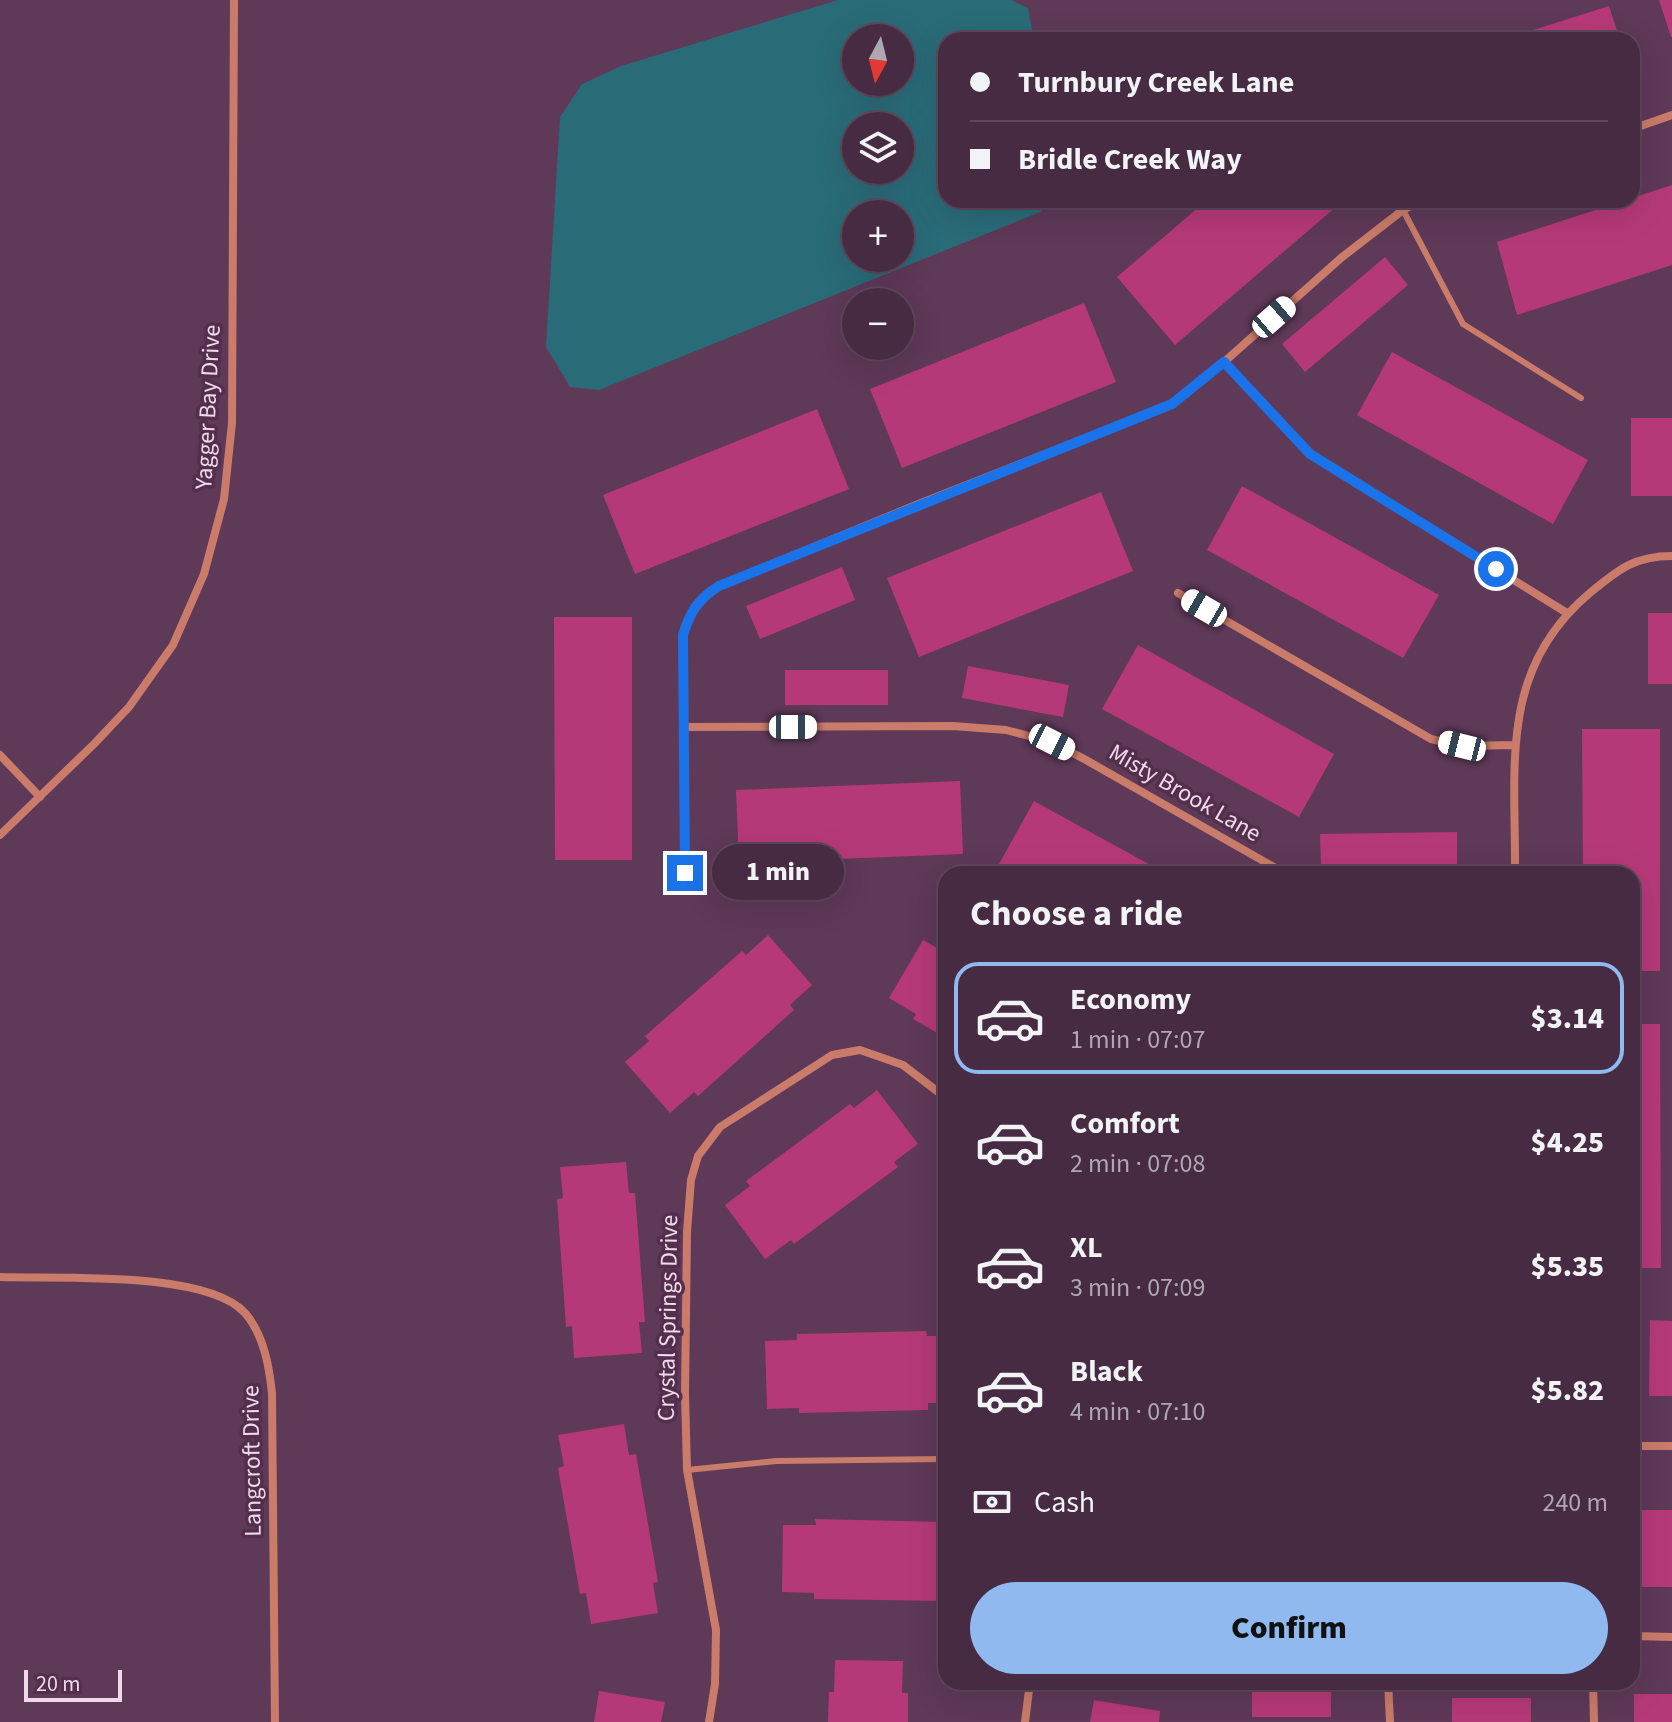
<!DOCTYPE html>
<html lang="en">
<head>
<meta charset="utf-8">
<style>
	:root { --surface:#462b42; --page:#4d3349; --text:#f1f3f6; --muted:#b0a7b2; --line:#5e475b; --accent:#90b9f0 }
	body { margin:0; font-family:"Source Sans 3",sans-serif; background:var(--page); color:var(--text); height:100vh; display:flex; flex-direction:column; font-size:30px; white-space:nowrap }
	* { box-sizing:border-box; margin:0 }
	p { font-size:26px; color:var(--muted) }
	.icon { flex:none; width:44px; height:44px; fill:none; stroke:currentColor; stroke-width:2; stroke-linecap:round; stroke-linejoin:round }
	.map { position:relative; flex:1; overflow:hidden }
	.details { position:absolute; left:938px; top:866px; width:702px; height:824px; display:flex; flex-direction:column; background:var(--surface); border-radius:24px; box-shadow:0 8px 32px #0002,0 0 0 2px var(--line) }
	.details>* { flex:none }
	.hud { position:absolute; left:938px; top:32px; width:702px; height:176px; border-radius:24px; box-shadow:0 8px 32px #0002,0 0 0 2px var(--line); display:grid; align-content:center; height:176px; padding:0 32px; background:var(--surface) }
	.needle { width:52px; rotate:187deg }
	.controls { position:absolute; left:842px; top:24px; display:grid; gap:16px }
	.controls a { display:grid; place-items:center; width:72px; height:72px; border-radius:50%; background:var(--surface); box-shadow:0 8px 32px #0002,0 0 0 2px var(--line); font-size:40px }
	.scale { position:absolute; left:24px; bottom:20px; width:98px; box-sizing:border-box; padding-left:8px; border:4px solid #f1d9ec; border-top:0; font-size:22px; line-height:28px; white-space:nowrap; color:#f1d9ec; -webkit-text-stroke:6px #532e4d; paint-order:stroke }
	.end { position:absolute; width:36px; height:36px; margin:-18px; border:10px solid #1a73e8; background:#fff; box-shadow:0 0 0 4px #fff }
	.from { border-radius:50% }
	.bubble { position:absolute; height:56px; border-radius:28px; background:var(--surface); box-shadow:0 8px 32px #0002,0 0 0 2px var(--line); font-size:26px; font-weight:800; line-height:56px; text-align:center }
	.car { position:absolute; width:24px; height:48px; margin:-24px -12px; border-radius:10px; box-shadow:0 0 6px 2px #0007; background:linear-gradient(#fff 24%,#345 0 40%,#fff 0 76%,#345 0 86%,#fff 0) }
	.hud b { display:flex; align-items:center; gap:28px; height:76px; font-size:30px }
	.hud b+b { border-top:2px solid var(--line) }
	.hud i { width:20px; height:20px; background:var(--text) }
	ul { padding:0; list-style:none }
	li { display:flex; align-items:center; gap:24px; height:112px; margin:0 16px 12px; padding:0 16px; border:4px solid transparent; border-radius:24px }
	li div { flex:1 }
	li b { display:block; font-size:30px }
	li em { font-style:normal; font-weight:800 }
	li.on { border-color:var(--accent) }
	li>.icon { width:72px; height:72px; stroke-width:1.5 }
	h2 { padding:0 32px; font-size:36px; line-height:96px }
	.pay { display:flex; align-items:center; gap:20px; height:88px; padding:0 32px; font-size:30px }
	.pay p { margin-inline-start:auto }
	.action { display:flex; gap:16px; margin-top:auto; padding:16px 32px }
	.action a { flex:1; height:92px; border-radius:48px; background:var(--accent); color:#111; font-size:32px; font-weight:800; line-height:92px; text-align:center }
	.map>svg:first-child { display:block }
	.water { fill:#2a6b78; fill-rule:evenodd }
	.building { fill:#b53978 }
	.lines { fill:none; stroke-linecap:round; stroke-linejoin:round }
	.service { stroke:#ca7b69; stroke-width:6 }
	.minor { stroke:#ca7b69; stroke-width:8 }
	.route { stroke:#1a73e8; stroke-width:10 }
	.labels { text-anchor:middle; dominant-baseline:central; stroke-width:7; stroke-linejoin:round; paint-order:stroke }
	.street-label { font-size:24px; fill:#f1d9ec; stroke:#532e4d }
</style>
</head>
<body>
<div class="map">
<svg width="1672" height="1722" viewBox="0 0 1672 1722">
	<rect width="100%" height="100%" fill="#5e3958"/>
	<path class="water" d="M838,0h173l17,8 6,32h-88v160h105l-11,12 -441,178 -29,-3 -24,-40 14,-230 22,-33 39,-18zM856,38h44v44h-44zM856,126h44v44h-44zM856,214h44v44h-44z"/>
	<path class="building" d="M1659,0h13v37h-1z
		M1609,6l11,34h-115v-1z
		M1672,185v80l-155,50 -20,-73z
		M1207,200h137l-169,145 -58,-68z
		M1385,257l23,28 -103,87 -23,-28z
		M1084,303l32,79 -214,86 -32,-79z
		M1392,352l196,108 -35,64 -196,-109z
		M817,409l32,80 -214,85 -32,-79z
		M1631,418h41v78h-41z
		M1242,486l197,109 -36,63 -196,-108z
		M1101,492l32,79 -214,86 -32,-79z
		M842,567l13,33 -95,39 -14,-33z
		M1648,613h24v71h-24z
		M554,617h78v243h-77z
		M1138,645l196,109 -35,63 -197,-108z
		M968,666l101,19 -6,32 -101,-19z
		M785,670h103v35h-103z
		M1582,729h78v242h-28v-97h-49z
		M960,781l3,73 -224,9 -3,-73z
		M1034,801l49,27 84,46h-150l-18,-10z
		M1457,832v36l-136,1 -1,-35z
		M768,935l44,50 -22,20 4,5 -96,86 -4,-4 -24,21 -45,-51 24,-21 -4,-5 97,-85 4,4z
		M923,940l23,13v85l-33,-19 3,-5 -27,-16z
		M1632,1024h28l1,244h-29z
		M877,1090l41,54 -24,18 4,5 -104,77 -3,-4 -26,19 -40,-54 25,-19 -4,-5 104,-77 4,4z
		M626,1162l3,31h6l10,129h-6l3,31 -68,5 -2,-32 -6,1 -9,-128 6,-1 -3,-31z
		M1650,1320l22,1v75h-23z
		M926,1331l1,5h19v67h-18v7l-129,3v-5l-32,1 -2,-68 32,-1v-6z
		M624,1424l5,31 7,-1 22,128 -5,1 5,30 -67,11 -5,-31 -6,1 -22,-126 6,-2 -6,-31z
		M1632,1510h40v77h-40z
		M815,1519l130,3 1,73h-2l-1,6 -129,-2v-6l-32,-1 1,-67h33z
		M835,1660l68,1 -1,32h6v29h-80l1,-30h5z
		M1252,1682h79v35h-79z
		M599,1691l66,11 -4,20h-67z
		M1634,1694h38v28h-38z
		M1452,1698h79v24h-79z
		M1094,1700l66,11 -1,11h-69z"/>
	<g class="lines">
		<path class="service" d="M1403,210l60,114 118,74
			M687,1470l89,-9 170,-2"/>
		<path class="minor" d="M1632,129l40,-14
			M1224,362l86,92 257,159
			M1178,593l253,146 31,7 53,-1
			M683,727l270,-1 53,4 46,12 34,18 200,114
			M0,755l40,42
			M0,835l94,-91 35,-37 44,-62 31,-71 20,-75 8,-76 2,-423
			M685,873l-2,-238c7,-23 15,-36 36,-49l197,-81 256,-101 52,-42 117,-104 62,-48 19,-10
			M1515,874c1,-108 -17,-205 76,-282 28,-23 44,-36 81,-36
			M0,1277c56,2 207,-7 245,36 19,22 24,53 27,80l3,329
			M1632,1446h40
			M1632,1636l40,1
			M1388,1682l2,40
			M1593,1682l1,40
			M709,1722l6,-38 1,-54 -29,-160 -2,-76 2,-162 4,-52 7,-24 22,-29 112,-72 28,-5 43,15 43,33
			M1025,1722l5,-40"/>
	</g>
	<g class="lines">
		<path class="route" d="M685,873l-2,-238c7,-23 15,-36 36,-49l453,-182 52,-42 86,92 186,115"/>
	</g>
	<g class="labels">
		<g class="street-label">
			<text transform="translate(208 407) rotate(-87)">Yagger Bay Drive</text>
			<text transform="translate(1185 793) rotate(30)">Misty Brook Lane</text>
			<text transform="translate(668 1318) rotate(-89)">Crystal Springs Drive</text>
			<text transform="translate(252 1461) rotate(-91)">Langcroft Drive</text>
		</g>
	</g>
</svg>
<div class="controls">
<a><svg class="needle" viewBox="-14 -14 28 28"><path d="M0-13l5 13h-10z" fill="#e53935"/><path d="M0 13l5-13h-10z" fill="#b0a7b2"/></svg></a>
<a><svg class="icon" aria-label="layers" viewBox="0 0 24 24"><path d="M12 4l9 5-9 5-9-5zM3 14l9 5 9-5"/></svg></a>
<a>+</a>
<a>−</a>
</div>
<div class="scale">20 m</div>
<i class="end from" style="left:1496px;top:569px"></i>
<i class="end" style="left:685px;top:873px"></i>
<div class="bubble" style="left:712px;top:844px;width:132px">1 min</div>
<i class="car" style="left:1274px;top:317px;rotate:49deg"></i>
<i class="car" style="left:1204px;top:608px;rotate:300deg"></i>
<i class="car" style="left:793px;top:727px;rotate:90deg"></i>
<i class="car" style="left:1052px;top:742px;rotate:117deg"></i>
<i class="car" style="left:1462px;top:746px;rotate:284deg"></i>
<div class="hud">
<b><i class="from"></i>Turnbury Creek Lane</b>
<b><i></i>Bridle Creek Way</b>
</div>
<section class="details">
<h2>Choose a ride</h2>
<ul>
<li class="on"><svg class="icon" aria-label="car" viewBox="0 0 24 24"><path d="M5 17H2v-5l4-1 3-4h7l3 4 3 1v5h-3M9 17h6M6 11h13"/><circle cx="7" cy="17" r="2"/><circle cx="17" cy="17" r="2"/></svg><div><b>Economy</b><p>1 min · 07:07</p></div><em>$3.14</em></li>
<li><svg class="icon" aria-label="car" viewBox="0 0 24 24"><path d="M5 17H2v-5l4-1 3-4h7l3 4 3 1v5h-3M9 17h6M6 11h13"/><circle cx="7" cy="17" r="2"/><circle cx="17" cy="17" r="2"/></svg><div><b>Comfort</b><p>2 min · 07:08</p></div><em>$4.25</em></li>
<li><svg class="icon" aria-label="car" viewBox="0 0 24 24"><path d="M5 17H2v-5l4-1 3-4h7l3 4 3 1v5h-3M9 17h6M6 11h13"/><circle cx="7" cy="17" r="2"/><circle cx="17" cy="17" r="2"/></svg><div><b>XL</b><p>3 min · 07:09</p></div><em>$5.35</em></li>
<li><svg class="icon" aria-label="car" viewBox="0 0 24 24"><path d="M5 17H2v-5l4-1 3-4h7l3 4 3 1v5h-3M9 17h6M6 11h13"/><circle cx="7" cy="17" r="2"/><circle cx="17" cy="17" r="2"/></svg><div><b>Black</b><p>4 min · 07:10</p></div><em>$5.82</em></li>
</ul>
<div class="pay"><svg class="icon" aria-label="cash" viewBox="0 0 24 24"><path d="M3 7h18v10H3z"/><circle cx="12" cy="12" r="2"/></svg>Cash<p>240 m</p></div>
<div class="action"><a>Confirm</a></div>
</section>
</div>
</body>
</html>
